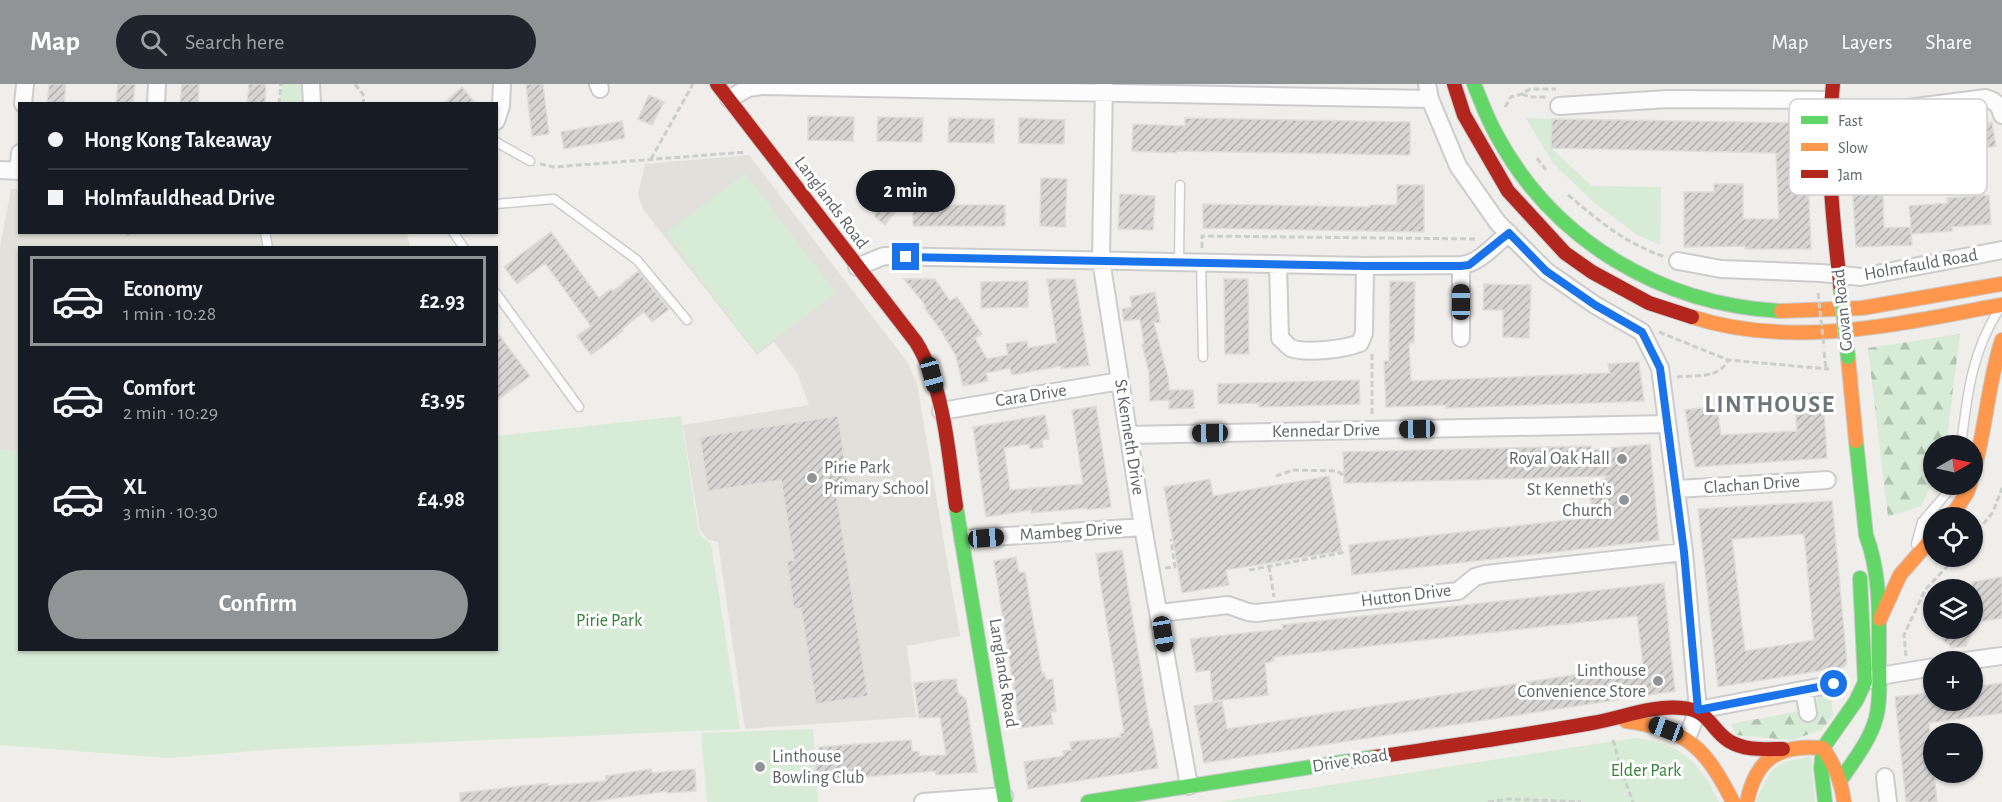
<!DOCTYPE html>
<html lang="en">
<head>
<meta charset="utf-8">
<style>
	:root { --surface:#171b24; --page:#20242c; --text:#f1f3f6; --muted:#9ea1a6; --line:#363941; --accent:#919496 }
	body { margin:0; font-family:"Alegreya Sans",sans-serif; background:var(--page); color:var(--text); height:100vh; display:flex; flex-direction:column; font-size:22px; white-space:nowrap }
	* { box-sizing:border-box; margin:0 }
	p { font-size:20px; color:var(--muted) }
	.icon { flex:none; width:33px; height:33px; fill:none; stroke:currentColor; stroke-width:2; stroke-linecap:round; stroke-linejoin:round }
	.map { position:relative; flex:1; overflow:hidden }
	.side { position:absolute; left:18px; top:162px; width:480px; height:405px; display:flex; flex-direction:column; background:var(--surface); border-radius:0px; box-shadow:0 2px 4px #0004 }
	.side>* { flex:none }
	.guide { position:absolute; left:18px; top:18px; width:480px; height:132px; border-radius:0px; box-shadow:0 2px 4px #0004; display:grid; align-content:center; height:132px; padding:0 30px; background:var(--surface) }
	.needle { width:39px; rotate:81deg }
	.tools { position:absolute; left:1923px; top:351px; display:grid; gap:12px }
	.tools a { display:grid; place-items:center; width:60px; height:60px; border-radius:50%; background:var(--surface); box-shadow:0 2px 4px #0004; font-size:30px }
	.end { position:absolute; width:27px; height:27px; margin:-14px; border:8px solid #1a73e8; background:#fff; box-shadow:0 0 0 3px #fff }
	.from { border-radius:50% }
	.bubble { position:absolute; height:42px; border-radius:21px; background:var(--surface); box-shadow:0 2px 4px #0004; font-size:20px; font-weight:700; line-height:42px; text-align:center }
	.car { position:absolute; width:18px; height:36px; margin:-18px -9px; border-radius:8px; box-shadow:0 0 4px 2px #0007; background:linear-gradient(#222 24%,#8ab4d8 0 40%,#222 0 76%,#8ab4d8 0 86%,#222 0) }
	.guide b { display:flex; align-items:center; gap:21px; height:57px; font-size:22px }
	.guide b+b { border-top:2px solid var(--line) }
	.guide i { width:15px; height:15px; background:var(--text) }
	ul { padding:10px 0 0; list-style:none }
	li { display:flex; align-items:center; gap:18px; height:90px; margin:0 12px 9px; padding:0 18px; border:3px solid transparent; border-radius:0px }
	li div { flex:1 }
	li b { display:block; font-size:22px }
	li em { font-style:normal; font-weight:700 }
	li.active { border-color:var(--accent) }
	li>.icon { width:54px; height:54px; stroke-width:1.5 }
	.cta { display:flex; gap:12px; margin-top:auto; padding:12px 30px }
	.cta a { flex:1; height:69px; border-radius:36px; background:var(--accent); color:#fff; font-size:24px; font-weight:700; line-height:69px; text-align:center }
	header { display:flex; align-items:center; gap:36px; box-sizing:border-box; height:84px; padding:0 30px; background:var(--accent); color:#fff }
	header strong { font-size:28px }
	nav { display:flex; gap:33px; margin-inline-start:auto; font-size:21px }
	.search { width:420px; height:54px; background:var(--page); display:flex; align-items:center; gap:15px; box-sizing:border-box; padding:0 21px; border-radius:33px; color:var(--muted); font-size:22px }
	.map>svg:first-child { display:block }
	.education { fill:#e2e0da }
	.green { fill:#d8ebd6 }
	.forest { fill:url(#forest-firs) }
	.building { fill:url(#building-hatch); stroke:#deddd9; stroke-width:1.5; fill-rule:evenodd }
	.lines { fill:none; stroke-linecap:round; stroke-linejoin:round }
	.lane-casing { stroke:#cbcccc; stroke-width:11 }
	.street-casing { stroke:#cbcccc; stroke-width:20 }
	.fast-casing { stroke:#cacacb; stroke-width:16 }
	.slow-casing { stroke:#cacacb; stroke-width:16 }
	.jam-casing { stroke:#cacacb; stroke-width:16 }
	.path { stroke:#cacfcc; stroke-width:3; stroke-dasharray:6 3; stroke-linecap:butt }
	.lane { stroke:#fdfcfc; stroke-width:8 }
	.street { stroke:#fdfcfc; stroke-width:16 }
	.fast { stroke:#63d668; stroke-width:14 }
	.slow { stroke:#ff974d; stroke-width:14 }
	.jam { stroke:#b3261e; stroke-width:14 }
	.fast-bridge-casing { stroke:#cacacb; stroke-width:16; stroke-linecap:butt }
	.path-bridge { stroke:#cacfcc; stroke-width:3; stroke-dasharray:6 3; stroke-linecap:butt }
	.fast-bridge { stroke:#63d668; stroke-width:14 }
	.route { stroke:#1a73e8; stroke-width:8 }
	.poi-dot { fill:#919496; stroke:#fff; stroke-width:2 }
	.labels { text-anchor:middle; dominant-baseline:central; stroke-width:6; stroke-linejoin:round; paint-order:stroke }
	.street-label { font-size:18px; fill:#5f6368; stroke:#fff }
	.poi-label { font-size:18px; fill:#5f6368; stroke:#fff; text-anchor:end }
	.park-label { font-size:18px; fill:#348238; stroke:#fff }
	.district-label { font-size:24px; font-weight:bold; letter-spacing:1.5px; fill:#70757a; stroke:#fff }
	.key { fill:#fff; stroke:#cfd0d2; stroke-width:1.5 }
	.key-label { font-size:16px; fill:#5f6368 }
</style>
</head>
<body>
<header>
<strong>Map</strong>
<div class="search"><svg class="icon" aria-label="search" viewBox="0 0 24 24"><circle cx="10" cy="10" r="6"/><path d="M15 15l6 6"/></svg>Search here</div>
<nav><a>Map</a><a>Layers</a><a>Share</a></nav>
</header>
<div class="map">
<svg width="2002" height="718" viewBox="0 0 2002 718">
	<defs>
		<pattern id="forest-firs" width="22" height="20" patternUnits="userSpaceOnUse" patternTransform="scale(1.5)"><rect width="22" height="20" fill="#d8ebd6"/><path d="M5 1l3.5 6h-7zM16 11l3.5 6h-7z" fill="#b2c2b1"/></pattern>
		<pattern id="building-hatch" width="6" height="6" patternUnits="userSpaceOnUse" patternTransform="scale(1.5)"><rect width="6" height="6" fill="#d6d5d3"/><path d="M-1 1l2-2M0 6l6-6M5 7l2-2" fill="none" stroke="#b1b0af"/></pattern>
	</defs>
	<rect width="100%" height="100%" fill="#efeeea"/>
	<path class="education" d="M749,71l159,208 9,21 43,252 -53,10 9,71 -171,12 -27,-187 -10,-2 -8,-10 -17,-105 126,-20 -12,-32 -23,-31 -17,13 -114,-146 -5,-15 7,-30z
		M11,105h8l1,43 387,1 3,14 -390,1 -1,204 -19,-3v-202z"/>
	<path class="green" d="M282,0h22l1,19 -25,1z
		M1526,34l26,1 -1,29 41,38 69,1 -1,58 -24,-11 -43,-32 -41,-40z
		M745,89l91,120 -79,60 -91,-120z
		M681,332l18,118 12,10 29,185 -461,20 -111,9 -168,-13v-296l19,3 1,198h476l1,-214z
		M813,645l5,73h-111l-6,-69z
		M1635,654c45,4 65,25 84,64h-500z
		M1811,673l4,45h-59c15,-35 16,-40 55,-45z"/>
	<path class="forest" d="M1960,250l-14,111 -12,1 -1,36 -12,24 -33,11 -20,-169z
		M1831,610l2,22 -12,14 -29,10 -56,-5 -5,-11 68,-13 2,6 14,-3 -1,-12 6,-6z"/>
	<path class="building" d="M49,0h17l-2,20h-17z
		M118,0h17l-2,20h-17z
		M182,0h17l-1,20h-18z
		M249,0h17l-1,20h-18z
		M526,0h17l6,50 -17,2z
		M462,3l14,17h-33z
		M649,11l15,7 -12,23 -14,-6z
		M808,32l46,1 -1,24 -45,-1z
		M878,33l45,1 -1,24 -45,-1z
		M949,34l45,1v24l-46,-1z
		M1019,34l46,2 -1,24 -45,-1z
		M1185,34l225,4v33l-234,-4v2l-44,-2 1,-27 52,2z
		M1552,35l254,4 5,126h-66v-3l-61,1v-55h30v-8h29v35h36l-3,-66 -225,-5z
		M622,37l3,17 -61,11 -3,-17z
		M1992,38l4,24 -114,20 2,62 27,-1 -2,-21 38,-3v-5l42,-3 2,29 -39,3v4l-40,3 -1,-5 1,16 -56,2 -6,-99 6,-7z
		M1041,94l26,1 -2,48 -25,-1z
		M1397,101h27v47l-221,-4v-24l167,3v-2h27z
		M876,103l24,19 -15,19 -10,-8z
		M1120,110l35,2 -2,34 -35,-1z
		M913,121h92v21h-92z
		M551,148l48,66 12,-9 2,2 25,-20 31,38 -17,13 -8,-10 -22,17 1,2 -32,24 -14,-19 14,-10 -46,-63 -28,21 -13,-17z
		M904,195h31l15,22 7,-4 25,37 -7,4 12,21 21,-4 -2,-11 21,-3 1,7 29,-5 -10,-64h28l14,86 -28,4v-3l-49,9 -2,-7 -24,5 2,8 -25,5 -7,-30 -14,-24 -18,-25 2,-1z
		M1224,195h24l1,75h-24z
		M1028,197v26l-47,1v-26z
		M1390,197l25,1 -1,61h-5l2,38 199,-8 -2,-9 31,-2 5,39 -198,7v-3l-60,2 -2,-46h5z
		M1484,200l47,1 -2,53 -26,-1v-27h-20z
		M1155,208l5,30 -6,1 14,54 1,13h24l1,18 -25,1v-9l-19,1 -1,-29 -7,-27 2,-1 -4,-25 -16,2 -2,-12 10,-2 -2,-10z
		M496,247l34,45 -34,25z
		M1359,296l1,24 -101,3v-4l-41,1v-20z
		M1823,309l4,65 -132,9 -10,-57 32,-4 4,29 76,-4 -3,-37z
		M1096,322l15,101 -24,3v-2l-56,5v-3l-45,7 -13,-90 72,-12 4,24 -7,1 1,7 -13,2 -1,-5 -25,4 6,42 73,-6 -11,-74z
		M838,332l11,75 -13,2 32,203 -52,8 -15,-96 -7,1 -7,-48 7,-1 -13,-80 -73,11 -8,-54z
		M1650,360l9,96 -307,35 -3,-30 244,-28 -3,-24 17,-17 -263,7 -1,-31 248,-6v4z
		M1329,392l13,75 -116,19 3,15 -47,8 -18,-106 46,-8 3,17z
		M1832,417l15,162 -3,4 -126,20 -20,-178zM1804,450l10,106 -69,11 -13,-112z
		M1122,466l28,179h2l6,39 -130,21 -4,-27 40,-6 -1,-5 8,-1 -1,-8 51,-5 -1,-4h4l-28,-179z
		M1016,473l3,16 6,-1 17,101 2,-1 2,8 7,-1 3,33h-5l2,12 -33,4 -26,-167z
		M2002,493v41l-30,5v-41z
		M1664,499l11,108 -471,72 -10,-57 28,-5 5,28 416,-65 -6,-48 -364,41 1,4 -9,2 3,32 -55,6 -3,-31 -14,2 -6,-33 93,-10 -1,-4z
		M1941,544h33l-8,18 -14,2 -9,-8z
		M956,595l2,14 8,6 11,73 -41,3 -1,-4 -118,10 -2,-22 5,-1 -1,-11 92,-7 1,12 7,-1v5l27,-1 -6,-38 -21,1 -5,-35z
		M2002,599v30l-73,10 8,79h-31l-11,-105 39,-5v8h38v-13z
		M651,685l1,4 43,-4 1,22 -29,2v-2l-79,11h-128v-9l88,-10v3l58,-5v-5z"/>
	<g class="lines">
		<g class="lane-casing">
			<path id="lane" d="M496,58l34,19
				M496,120l58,-5 83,61 50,60
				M265,148l3,16
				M453,148l11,16
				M1179,177l1,-76
				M1201,178l2,95
				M496,209l83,114
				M1961,362c6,-49 10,-92 37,-135
				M1916,460l6,-22 24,-28 4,-10"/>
		</g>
		<g class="street-casing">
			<path id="street" d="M311,0l1,20
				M598,0l2,5
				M1104,0l-3,176 42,267 46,259
				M1427,0l3,15 28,67 40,57 48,48 49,34 47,27 18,36 24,184 14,158 -11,28
				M729,15l19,-11 13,-2 669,13
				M23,20l2,-20
				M156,20l1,-20
				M1559,22l109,-7 163,1
				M1830,34l156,-20c9,3 14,7 16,17
				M496,37l5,-15 1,-22
				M0,86l20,1
				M18,87l2,-18
				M1678,177l43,8 100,4 40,4 141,-27
				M1278,180l2,74c4,3 7,8 11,10 15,6 54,1 69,-5l4,-10 1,-67
				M857,183l27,-11 481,10 96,-1c18,-1 34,-21 48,-32
				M1461,254v-73
				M941,327l179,-30
				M1129,351l537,-11
				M1677,405l150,-9
				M963,455l180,-12
				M1160,529l68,-8 20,7 8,1 202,-22 17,-14 11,-3 198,-22
				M1958,578l44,-6
				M1870,596l10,-4 54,-9
				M1804,606l4,23
				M1698,626l136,-26
				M1885,693l3,25
				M923,718l81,-6"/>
		</g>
		<g class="fast-casing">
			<path id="fast" d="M1474,0c7,17 13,34 22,50 57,107 166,171 285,177
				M956,422l49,296
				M1842,694c13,-19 28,-38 34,-60 5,-19 3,-40 3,-60 0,-42 2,-83 -13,-123l-10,-94
				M1088,718l287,-45
				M1825,718l-4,-34 2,-20 33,-47 9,-19 -5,-104"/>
		</g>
		<g class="slow-casing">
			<path id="slow" d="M1781,227l81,-3 140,-24
				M1692,233c102,33 208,6 310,-12
				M1848,273l8,84
				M1972,393c14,-45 15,-92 30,-137
				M1950,434l17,-25 3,-9
				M1880,535l20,-44 34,-39
				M1626,637c62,9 79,26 107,81
				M1747,718c9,-44 32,-58 76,-54 12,18 18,32 21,54"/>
		</g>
		<g class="jam-casing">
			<path id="jam" d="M717,0l199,258c29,47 32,110 40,164
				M1454,0l10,31 44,76 57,62 27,19 57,31 43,14
				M1833,0c-8,70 0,138 8,208
				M1375,673c73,-11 145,-21 217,-34 30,-5 60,-18 90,-15 28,2 28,21 47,33 16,10 36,8 54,8"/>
		</g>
		<path class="path" d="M355,0l9,12 -1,8
			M1522,10l8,3h17
			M279,20l2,-20
			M1505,23l6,-10 11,-3 8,-5h26
			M1537,74l9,12
			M651,75l42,-75
			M540,80l14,3 192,-15
			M1568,111c34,28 55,47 97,62
			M126,151l5,-2
			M1202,164v-12l276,3
			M1659,248l69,28 101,9
			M1824,268l2,17
			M1677,293c18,-2 43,2 51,-17
			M1372,330v-62
			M1276,392l17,-6 44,1 6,4
			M1972,454l21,-26 9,-24
			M1269,482l5,31
			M1165,484l10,-1 -4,-28
			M1249,486l97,-18
			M1906,572l-2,-21 21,-45 32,-34
			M1613,656l9,32 11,30
			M1488,718l22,-3 71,3"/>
		<use href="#lane" class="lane"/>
		<use href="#street" class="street"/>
		<use href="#fast" class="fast"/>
		<use href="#slow" class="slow"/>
		<use href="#jam" class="jam"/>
		<g class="fast-bridge-casing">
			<path id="fast-bridge" d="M1841,208l7,65"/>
		</g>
		<path class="path-bridge" d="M1818,209l6,54"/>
		<use href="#fast-bridge" class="fast-bridge"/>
	</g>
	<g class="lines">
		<path class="route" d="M906,173l459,9h96l8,-1 40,-32 37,38 49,34 47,27 18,36 24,184 14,158 136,-26"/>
	</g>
	<g class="poi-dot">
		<circle cx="1622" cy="375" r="6"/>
		<circle cx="812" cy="394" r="6"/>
		<circle cx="1624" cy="416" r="6"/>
		<circle cx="1658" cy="597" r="6"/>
		<circle cx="760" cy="683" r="6"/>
	</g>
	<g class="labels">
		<g class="street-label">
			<text transform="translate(831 119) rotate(53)">Langlands Road</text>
			<text transform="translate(1921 181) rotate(-10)">Holmfauld Road</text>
			<text transform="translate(1843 226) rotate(-96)">Govan Road</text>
			<text transform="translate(1031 312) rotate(-9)">Cara Drive</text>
			<text transform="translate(1326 347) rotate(-1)">Kennedar Drive</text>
			<text transform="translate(1129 353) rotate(81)">St Kenneth Drive</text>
			<text transform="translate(1752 401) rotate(-4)">Clachan Drive</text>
			<text transform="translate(1071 448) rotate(-4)">Mambeg Drive</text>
			<text transform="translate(1406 512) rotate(-7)">Hutton Drive</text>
			<text transform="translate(1003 589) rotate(81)">Langlands Road</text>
			<text transform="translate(1350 677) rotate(-9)">Drive Road</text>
		</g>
		<g class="poi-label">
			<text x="1610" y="375">Royal Oak Hall</text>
			<text x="824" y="384" text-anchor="start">Pirie Park<tspan x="824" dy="21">Primary School</tspan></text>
			<text x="1612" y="406">St Kenneth's<tspan x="1612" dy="21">Church</tspan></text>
			<text x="1646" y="587">Linthouse<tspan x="1646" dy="21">Convenience Store</tspan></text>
			<text x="772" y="673" text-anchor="start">Linthouse<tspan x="772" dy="21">Bowling Club</tspan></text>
		</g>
		<g class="park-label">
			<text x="609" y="537">Pirie Park</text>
			<text x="1646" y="687">Elder Park</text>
		</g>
		<g class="district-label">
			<text x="1770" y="321">LINTHOUSE</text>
		</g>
	</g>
	<rect x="1789" y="15" width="198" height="96" rx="9" class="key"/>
	<rect x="1801" y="32" width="27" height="8" fill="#63d668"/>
	<rect x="1801" y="59" width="27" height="8" fill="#ff974d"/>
	<rect x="1801" y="86" width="27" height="8" fill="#b3261e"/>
	<g class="key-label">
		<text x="1838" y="42">Fast</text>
		<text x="1838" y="69">Slow</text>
		<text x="1838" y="96">Jam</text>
	</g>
</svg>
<div class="tools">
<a><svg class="needle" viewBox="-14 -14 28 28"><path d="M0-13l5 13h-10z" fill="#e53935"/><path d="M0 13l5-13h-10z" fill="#9ea1a6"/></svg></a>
<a><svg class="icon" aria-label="locate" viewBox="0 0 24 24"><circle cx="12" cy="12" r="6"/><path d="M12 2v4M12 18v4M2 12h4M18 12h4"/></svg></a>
<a><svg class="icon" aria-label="layers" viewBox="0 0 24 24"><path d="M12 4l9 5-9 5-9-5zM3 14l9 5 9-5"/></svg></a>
<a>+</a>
<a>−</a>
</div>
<i class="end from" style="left:1834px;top:600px"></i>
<i class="end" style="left:906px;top:173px"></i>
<div class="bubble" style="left:856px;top:86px;width:99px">2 min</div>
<i class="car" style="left:1461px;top:218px;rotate:0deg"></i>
<i class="car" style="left:932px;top:291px;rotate:165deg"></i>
<i class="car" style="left:1417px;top:345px;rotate:269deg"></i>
<i class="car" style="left:1210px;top:349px;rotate:269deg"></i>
<i class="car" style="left:986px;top:454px;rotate:86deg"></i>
<i class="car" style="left:1163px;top:550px;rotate:171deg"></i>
<i class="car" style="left:1666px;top:645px;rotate:290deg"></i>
<div class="guide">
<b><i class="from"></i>Hong Kong Takeaway</b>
<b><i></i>Holmfauldhead Drive</b>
</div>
<section class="side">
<ul>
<li class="active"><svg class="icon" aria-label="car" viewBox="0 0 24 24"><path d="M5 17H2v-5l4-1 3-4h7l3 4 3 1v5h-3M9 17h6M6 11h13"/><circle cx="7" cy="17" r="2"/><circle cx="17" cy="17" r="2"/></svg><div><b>Economy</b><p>1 min · 10:28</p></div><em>£2.93</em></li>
<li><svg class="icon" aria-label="car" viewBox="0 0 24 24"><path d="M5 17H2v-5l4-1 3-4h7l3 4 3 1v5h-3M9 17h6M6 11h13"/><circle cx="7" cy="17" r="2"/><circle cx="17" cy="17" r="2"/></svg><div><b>Comfort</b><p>2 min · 10:29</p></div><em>£3.95</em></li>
<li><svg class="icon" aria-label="car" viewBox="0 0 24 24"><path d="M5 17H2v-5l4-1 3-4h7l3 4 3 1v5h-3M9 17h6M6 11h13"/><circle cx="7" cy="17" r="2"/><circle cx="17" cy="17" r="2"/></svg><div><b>XL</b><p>3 min · 10:30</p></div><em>£4.98</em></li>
</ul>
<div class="cta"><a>Confirm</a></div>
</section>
</div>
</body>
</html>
